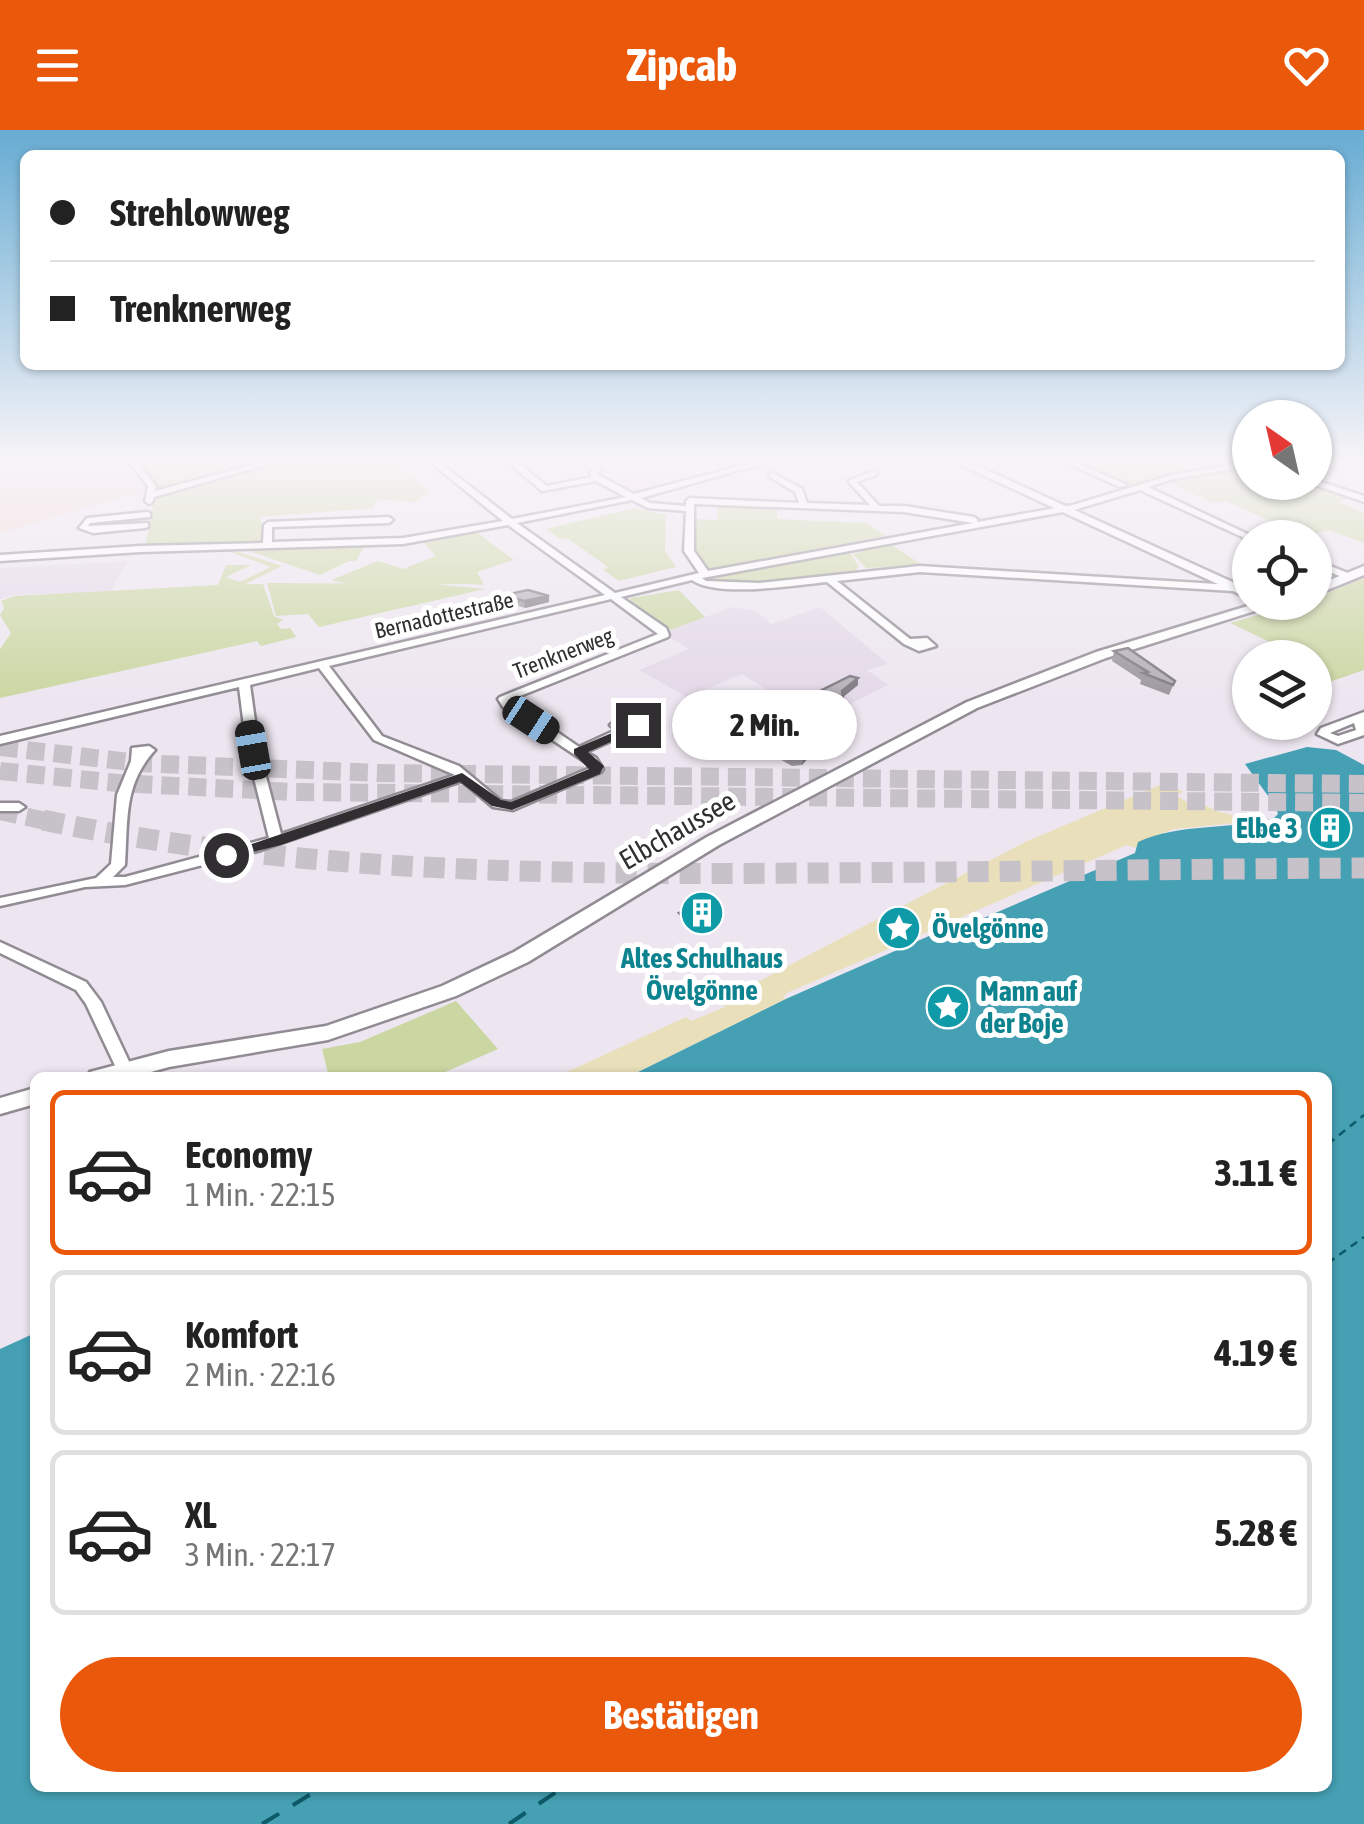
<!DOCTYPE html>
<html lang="de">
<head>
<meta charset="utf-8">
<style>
	:root { --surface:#fff; --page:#f2f2f2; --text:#222; --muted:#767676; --line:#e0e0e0; --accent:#ea580c }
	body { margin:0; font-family:"Asap Condensed",sans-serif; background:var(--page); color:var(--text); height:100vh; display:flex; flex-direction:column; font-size:38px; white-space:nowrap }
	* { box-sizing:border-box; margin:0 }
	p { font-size:32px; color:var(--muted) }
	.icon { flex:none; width:55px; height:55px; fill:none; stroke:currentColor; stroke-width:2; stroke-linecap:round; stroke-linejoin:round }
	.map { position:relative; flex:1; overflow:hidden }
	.side { position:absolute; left:30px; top:942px; width:1302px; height:720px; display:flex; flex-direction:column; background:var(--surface); border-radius:15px; box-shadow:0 2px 8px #0004 }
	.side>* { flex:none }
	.banner { position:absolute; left:20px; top:20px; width:1325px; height:220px; border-radius:15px; box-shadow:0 2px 8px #0004; display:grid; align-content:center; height:220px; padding:0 30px; background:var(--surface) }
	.needle { width:65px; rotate:326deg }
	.buttons { position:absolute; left:1232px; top:270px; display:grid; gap:20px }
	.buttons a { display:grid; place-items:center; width:100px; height:100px; border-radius:50%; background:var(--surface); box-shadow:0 2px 8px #0004; font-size:50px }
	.end { position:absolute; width:45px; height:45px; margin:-22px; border:12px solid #302e31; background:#fff; box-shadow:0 0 0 5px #fff }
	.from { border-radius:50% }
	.bubble { position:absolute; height:70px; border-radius:35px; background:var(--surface); box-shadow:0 2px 8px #0004; font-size:32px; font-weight:700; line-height:70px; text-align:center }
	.car { position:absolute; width:30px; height:60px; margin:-30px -15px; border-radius:12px; box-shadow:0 0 8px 2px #0007; background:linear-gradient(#222 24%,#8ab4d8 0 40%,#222 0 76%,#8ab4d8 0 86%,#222 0) }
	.banner b { display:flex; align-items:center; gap:35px; height:95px; font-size:38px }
	.banner b+b { border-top:2px solid var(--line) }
	.banner i { width:25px; height:25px; background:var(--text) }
	ul { padding:18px 0 0; list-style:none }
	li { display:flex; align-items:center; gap:30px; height:165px; margin:0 20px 15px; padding:0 10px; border:5px solid var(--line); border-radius:15px }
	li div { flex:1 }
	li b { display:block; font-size:38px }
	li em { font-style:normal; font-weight:700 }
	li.current { border-color:var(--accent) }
	li>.icon { width:90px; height:90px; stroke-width:1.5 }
	.cta { display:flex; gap:20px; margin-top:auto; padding:20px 30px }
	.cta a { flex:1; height:115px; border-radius:60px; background:var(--accent); color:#fff; font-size:40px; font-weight:700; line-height:115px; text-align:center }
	header { display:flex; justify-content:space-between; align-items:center; height:130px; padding:0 30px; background:var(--accent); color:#fff; font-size:45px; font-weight:700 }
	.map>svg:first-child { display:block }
	.built { fill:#e4d9e8 }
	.medical { fill:#f3d8d5 }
	.green { fill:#cbd7a2 }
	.sand { fill:#e9e0bb }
	.water { fill:#45a0b3 }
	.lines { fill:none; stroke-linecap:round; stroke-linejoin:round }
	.ferry-far1 { stroke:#0d5a68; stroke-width:2.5; stroke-dasharray:8 6; stroke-linecap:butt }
	.ferry { stroke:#0d5a68; stroke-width:4; stroke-dasharray:20 16; stroke-linecap:butt }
	.highway-tunnel-far1 { stroke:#c7c1ca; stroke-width:18; stroke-dasharray:18 9; stroke-linecap:butt }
	.highway-tunnel { stroke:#c7c1ca; stroke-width:21; stroke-dasharray:21 11; stroke-linecap:butt }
	.minor-casing { stroke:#918b93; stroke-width:5 }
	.major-casing { stroke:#918b93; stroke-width:5 }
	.minor { fill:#fff; fill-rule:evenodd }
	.major { fill:#fff; fill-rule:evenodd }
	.wall { fill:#9d979f }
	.shaded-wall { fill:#7f7b82 }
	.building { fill:#b6b0b9; stroke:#7f7b82; stroke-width:2.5 }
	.route { fill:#302e31 }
	.labels { text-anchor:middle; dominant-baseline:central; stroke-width:10; stroke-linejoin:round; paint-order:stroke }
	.far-street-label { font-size:22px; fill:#302e31; stroke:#fff }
	.culture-label { font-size:28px; font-weight:bold; fill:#0d838f; stroke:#fff; text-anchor:start }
	.street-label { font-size:28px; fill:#302e31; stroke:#fff }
</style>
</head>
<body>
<header><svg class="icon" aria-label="menu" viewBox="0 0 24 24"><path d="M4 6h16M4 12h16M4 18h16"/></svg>Zipcab<svg class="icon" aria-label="heart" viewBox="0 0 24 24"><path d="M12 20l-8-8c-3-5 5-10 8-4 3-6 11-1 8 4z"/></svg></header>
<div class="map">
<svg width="1364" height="1694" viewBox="0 0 1364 1694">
	<rect width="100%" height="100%" fill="#ede6f0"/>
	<path class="built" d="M128,431l-18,31 -97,3 -13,4v-31z
		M733,477l23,4 16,13 48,-17 68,57 -21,6 21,15 -72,36 -74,-47 -55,23 -48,-27 50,-21 -20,-12 1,-7z"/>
	<path class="medical" d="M0,332h129l18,28 -147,43z
		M592,332h148l5,2 -103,31 -34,-16 -7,-5 3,-4z"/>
	<path class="green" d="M237,332v5l8,3 -87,21 -21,-26z
		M277,332h118l34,30 -15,10 -38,-3 -2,9 -114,9 6,25 -121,7 9,-53z
		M1076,332h98l19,7 -60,16z
		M1250,336v16l61,1 41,14 -13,5 25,11v30l-35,-13 -23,6 -81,-35 -11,2 -46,-21z
		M718,374l60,2 -1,13 89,4 20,13 -181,34 -11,-14 -3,-37 26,1z
		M634,378l32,7 -1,36 11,16 -57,14 -16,-11 5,-3 -41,-29 -7,1 -14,-10z
		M475,401l39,29 -37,12 7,13c-48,-4 -108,7 -153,-5l47,-19 25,8 33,-13 -14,-15z
		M889,413l33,22 -56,3 -13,-14z
		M365,414l-9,17h-7l-29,14 -80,-27z
		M232,420l50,16 -37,18h18l11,32 9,4 -6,4 4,5 9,-1 6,9 -35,9 -4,-5 -257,57v-49l11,-16 -11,-18 4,-7 -3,-7 14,-5 203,-11 8,-20h25l-25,12 14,5 31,-15 -43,-16z
		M850,423l9,14 -4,4 -100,12 -48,-4 42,-11z
		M1364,448v92l-49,17v-29l-14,-1 -71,-34 68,-20 17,-1v-4z
		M267,453l166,1 52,5 -166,38 -11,-13 -32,2z
		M679,460l26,27 -35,13 -42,-28 3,-4z
		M456,871l42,48 -64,28h-105l-7,-28 38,-7z"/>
	<path class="sand" d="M1167,652l16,10 -7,3 19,12 8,-3 13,7 40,10 -82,8 -35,13 -3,6 -9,-3 -340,148 -5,5h6l-160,79 -74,1 132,-61 5,4 34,-14 -4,-6 304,-159z"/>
	<path class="water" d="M1307,617l29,3 28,15v1059h-1364v-475l35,-16v455h1293v-710l-700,-1 160,-79 166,-73 25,-5 156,-67 3,-11c45,-20 91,-11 136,-24l4,-4 -2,-7 -31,-43z"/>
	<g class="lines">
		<path class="ferry-far1" d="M1328,1014l36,-29
			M1328,1133l36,-26"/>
		<path class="ferry" d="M262,1694l59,-36
			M509,1694l53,-36"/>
		<path class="highway-tunnel-far1" d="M0,617l139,16 238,10 987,11
			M0,641l118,12 176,9 1070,11
			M0,681l55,12"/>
		<path class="highway-tunnel" d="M43,690c253,53 511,55 769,53 184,-1 368,-4 552,-5"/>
		<g class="minor-casing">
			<path id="minor" d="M129,332h8l19,24 -1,5 108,-29h13l-122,35 -2,6 -3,1 -4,-3 3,-15z
				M430,332h9l73,57 114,-22 -30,-16 -54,10 -34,-29h9l30,24 45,-9 -2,-4 3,-4 -10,-7h9l10,7 -4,4 2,3 34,18 121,-32h13l-127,36 9,5 36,3v-5l4,-3 109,5 -4,-11 -25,-15 -1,-2 4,-2 29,16 5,14 63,2 -22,-24 25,-10 4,2 -1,2 -19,7 22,24h25l70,11 4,3 -1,2 96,-17 99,-30 78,-13v4l-77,13 -25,8 108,51h-6l-1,2 -109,-50 -66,20 -372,68 4,3 53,2 161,-17 313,19 5,3 -5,3 -313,-19 -83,9 73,58 17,-1 9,8 -17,5 -15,-7 -77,-62c-32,3 -110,16 -135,-2l-71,17 45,31 3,7 -1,2 -158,63 69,47 37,-17 -6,-5c11,-9 20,-9 32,-2v4l-56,25 10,6 7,11 -2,3 -88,38 -20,-3 -31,-26 -201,69 -136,35 -40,2 -85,19v-8l96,-20 15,-14 6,-69 14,-34 1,-13 17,-2 6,4c-32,35 -27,71 -30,115l-12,12h12l144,-39 -22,-88 -8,-63 -239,57v-8l605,-141 -97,-70 -105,19 -263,8 -140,9v-6l140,-9 123,-3 1,-18 4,-3 121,-5 4,3 -4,3 -117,4v15l131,-4 100,-17zM632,370l16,8 38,3 -2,40 15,22 -84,20 -98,-70zM694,374l210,8 69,11 -265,48 -14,-20zM611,469l47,35 -158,63 -2,2 5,8 84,56 3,5 -79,34 -10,-1 -42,-35 -77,-30 -53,-70zM319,538l55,72 81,35 -174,59 -22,-84 -9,-65z
				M1064,332h11l52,23 -7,2z
				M1315,350l49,16v6l-52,-18z
				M147,382l3,1v4l-60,6 -2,3 60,-3v4l-3,1 -52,5 -14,-5 8,-10z
				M1315,430l38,15 2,2 -8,2 -32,-13z
				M1364,582v23l-26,9 -21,-10 4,-6zM1354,593l2,7 -18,6 -8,-3z
				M0,673h19l6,4 -6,4h-19z
				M0,812l86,40 15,20 32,68 -2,4h-12l-33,-70 -10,-14 -76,-37z"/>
		</g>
		<g class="major-casing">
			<path id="major" d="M955,332h14l281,128v9z
				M1364,436v9l-49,20v-9z
				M1261,472h22l-177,56 -129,50 -258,137 -191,117 -72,34 -128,44 -159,27 -40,11h-42l3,-6 79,-21 157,-25 116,-40 72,-34 193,-115 260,-135 129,-50z
				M35,958v16l-35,10v-16z"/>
		</g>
		<use href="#minor" class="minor"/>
		<use href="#major" class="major"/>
	</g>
	<path class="wall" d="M504,465l45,1v6l-24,6 -20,-6z
		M1114,521l61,30 -6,14 -29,-11 1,-4 -29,-19z
		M858,555l-15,12v7l-9,4 -5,-3 -11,4 -9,-5 1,-8z
		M811,618v7l-9,10 -10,1 -14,-8 1,-7z"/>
	<path class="shaded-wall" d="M717,332h15l-15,5z
		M549,466v6l-24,6 -1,-7z
		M858,548v7l-15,12v7l-9,4v-7l8,-10z
		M830,568l-1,7 -11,4v-7z
		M811,618v7l-9,10 1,-8z
		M718,779v4l-31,12v-4z"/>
	<path class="building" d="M528,460l21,6 -25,5 -20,-6z
		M1128,518l47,33 -2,4 -30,-12 5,-1 -34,-21z
		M850,546l8,2 -16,13 1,6 -9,4 -4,-3 -12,4 -8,-6z
		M797,613l14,5 -8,9 -11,1 -13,-7z
		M711,771l7,8 -31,12 -8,-8z"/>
	<linearGradient id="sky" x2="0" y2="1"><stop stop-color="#67acd3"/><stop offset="0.58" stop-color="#f7f4f8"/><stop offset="1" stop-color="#f7f4f8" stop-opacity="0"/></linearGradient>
	<rect width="1364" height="569" fill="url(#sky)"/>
	<path class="route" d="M638,592l6,3 -2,3 -54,24 16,14 -4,8 -88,36 -20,-4 -32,-24 -179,63 -55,14 -7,-4 243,-82 39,27 10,2 78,-33 -15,-15v-5z"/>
	<defs>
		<g id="building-disc" transform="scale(2.25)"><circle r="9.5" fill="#0f9aa8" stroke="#fff"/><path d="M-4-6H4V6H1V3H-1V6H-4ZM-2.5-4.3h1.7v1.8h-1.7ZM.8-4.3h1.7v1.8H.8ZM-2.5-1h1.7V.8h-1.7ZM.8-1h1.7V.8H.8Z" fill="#fff"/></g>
		<g id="sight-disc" transform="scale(2.25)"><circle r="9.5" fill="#0f9aa8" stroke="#fff"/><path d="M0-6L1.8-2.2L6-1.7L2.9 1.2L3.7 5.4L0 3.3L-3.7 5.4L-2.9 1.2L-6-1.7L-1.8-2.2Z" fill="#fff"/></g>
	</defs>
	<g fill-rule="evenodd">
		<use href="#building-disc" x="1330" y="698"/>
		<use href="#building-disc" x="702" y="783"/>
		<use href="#sight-disc" x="899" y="798"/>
		<use href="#sight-disc" x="948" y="877"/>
	</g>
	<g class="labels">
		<g class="far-street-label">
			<text transform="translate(444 485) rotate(-13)">Bernadottestraße</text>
			<text transform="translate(563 523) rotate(-21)">Trenknerweg</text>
		</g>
		<g class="culture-label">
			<text x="1298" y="698" text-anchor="end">Elbe 3</text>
			<text x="932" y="798">Övelgönne</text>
			<text x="702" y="828" text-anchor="middle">Altes Schulhaus<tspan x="702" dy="32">Övelgönne</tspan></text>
			<text x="980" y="861">Mann auf<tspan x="980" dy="32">der Boje</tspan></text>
		</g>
		<g class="street-label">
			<text transform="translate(677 700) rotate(-30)">Elbchaussee</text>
		</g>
	</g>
</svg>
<div class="buttons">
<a><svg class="needle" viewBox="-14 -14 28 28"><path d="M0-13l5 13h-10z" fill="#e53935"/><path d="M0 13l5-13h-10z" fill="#767676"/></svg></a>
<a><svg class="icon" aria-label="locate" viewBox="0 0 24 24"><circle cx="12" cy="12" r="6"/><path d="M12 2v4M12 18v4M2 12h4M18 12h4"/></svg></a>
<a><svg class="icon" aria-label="layers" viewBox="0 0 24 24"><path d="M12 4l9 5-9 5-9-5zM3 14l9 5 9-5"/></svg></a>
</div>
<i class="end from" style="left:226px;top:725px"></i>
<i class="end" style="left:638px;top:595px"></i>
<div class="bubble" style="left:672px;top:560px;width:185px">2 Min.</div>
<i class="car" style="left:531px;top:590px;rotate:123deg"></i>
<i class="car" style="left:253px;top:620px;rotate:350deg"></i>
<div class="banner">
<b><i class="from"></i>Strehlowweg</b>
<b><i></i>Trenknerweg</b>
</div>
<section class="side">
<ul>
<li class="current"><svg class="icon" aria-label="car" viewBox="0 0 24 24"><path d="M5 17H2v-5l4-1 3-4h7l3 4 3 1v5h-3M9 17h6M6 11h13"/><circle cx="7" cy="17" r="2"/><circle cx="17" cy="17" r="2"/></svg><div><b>Economy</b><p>1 Min. · 22:15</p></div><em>3.11 €</em></li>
<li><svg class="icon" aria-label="car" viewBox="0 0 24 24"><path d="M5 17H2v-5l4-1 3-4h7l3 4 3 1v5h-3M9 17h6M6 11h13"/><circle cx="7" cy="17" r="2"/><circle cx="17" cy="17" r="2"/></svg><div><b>Komfort</b><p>2 Min. · 22:16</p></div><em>4.19 €</em></li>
<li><svg class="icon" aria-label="car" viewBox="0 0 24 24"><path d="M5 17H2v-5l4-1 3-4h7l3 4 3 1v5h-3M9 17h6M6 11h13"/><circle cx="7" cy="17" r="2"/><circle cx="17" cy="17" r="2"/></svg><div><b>XL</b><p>3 Min. · 22:17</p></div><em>5.28 €</em></li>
</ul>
<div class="cta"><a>Bestätigen</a></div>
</section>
</div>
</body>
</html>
